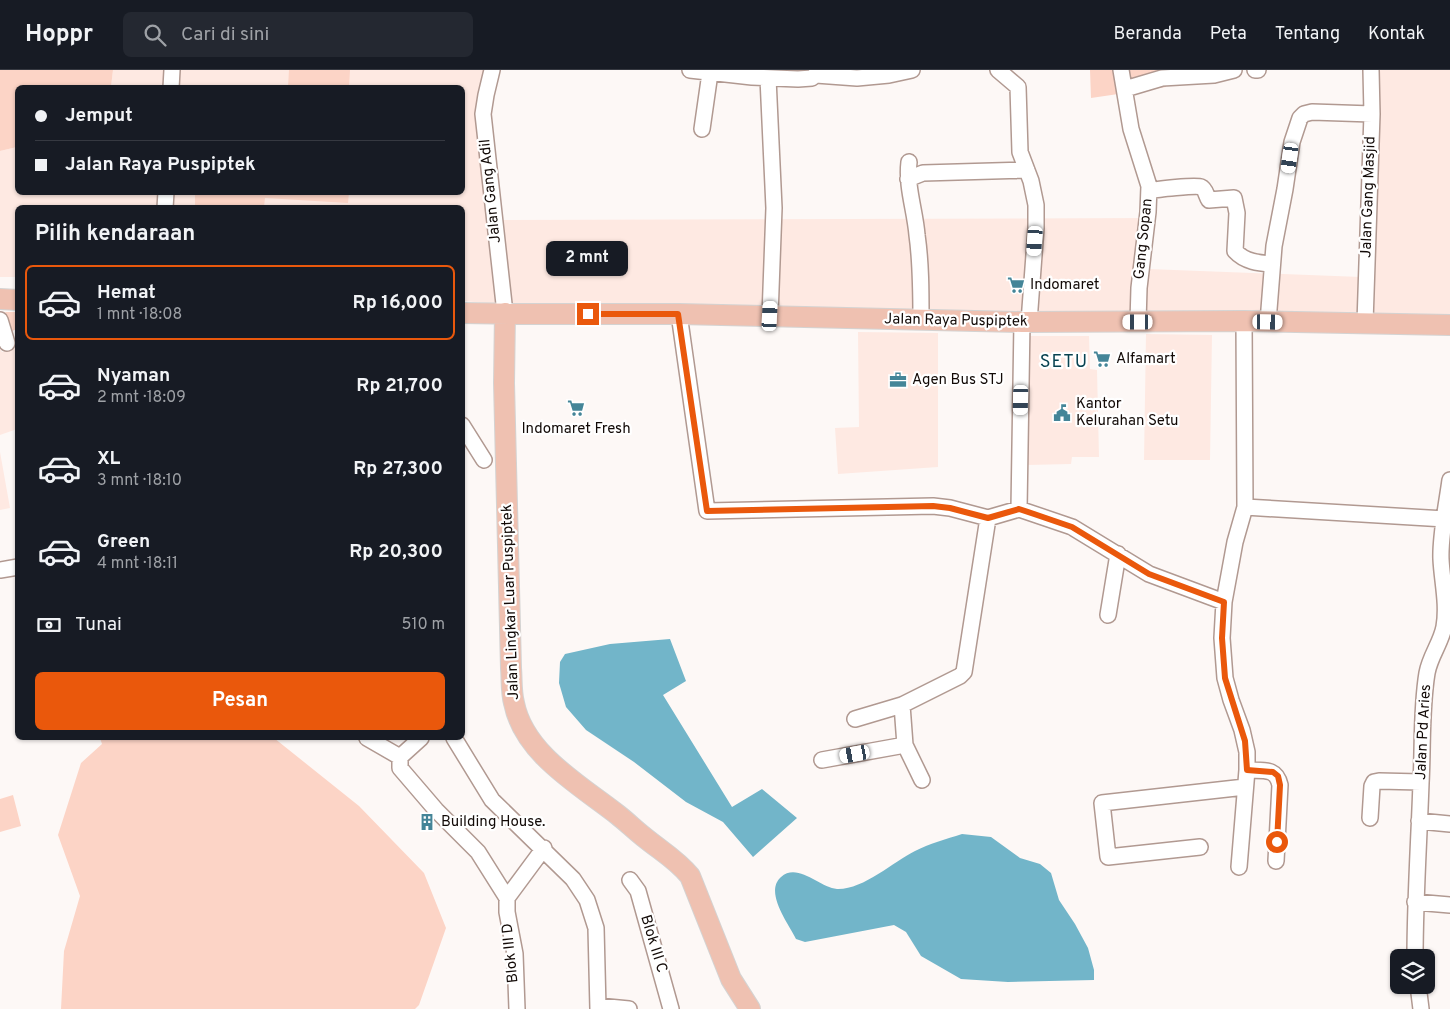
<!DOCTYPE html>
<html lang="id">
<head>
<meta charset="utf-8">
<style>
	:root { --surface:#171b24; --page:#242831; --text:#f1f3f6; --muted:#9ea1a6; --line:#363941; --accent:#ea580c }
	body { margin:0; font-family:Overpass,sans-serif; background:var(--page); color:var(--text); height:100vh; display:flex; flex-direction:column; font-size:19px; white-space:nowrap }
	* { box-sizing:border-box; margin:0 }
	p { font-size:16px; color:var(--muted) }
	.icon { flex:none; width:28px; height:28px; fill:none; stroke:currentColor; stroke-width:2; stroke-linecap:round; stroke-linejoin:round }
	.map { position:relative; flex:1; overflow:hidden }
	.sheet { position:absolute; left:15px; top:135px; width:450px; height:535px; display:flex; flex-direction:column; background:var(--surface); border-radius:8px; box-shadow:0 1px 4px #0004 }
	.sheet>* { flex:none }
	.top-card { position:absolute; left:15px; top:15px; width:450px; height:110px; border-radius:8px; box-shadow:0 1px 4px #0004; display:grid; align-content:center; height:110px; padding:0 20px; background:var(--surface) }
	.buttons { position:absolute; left:1390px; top:879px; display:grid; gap:10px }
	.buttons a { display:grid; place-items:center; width:45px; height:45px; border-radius:8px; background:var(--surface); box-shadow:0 1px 4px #0004; font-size:25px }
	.end { position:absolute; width:22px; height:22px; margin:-11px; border:6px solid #ea580c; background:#fff; box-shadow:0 0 0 2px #fff }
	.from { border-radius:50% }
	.bubble { position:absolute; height:35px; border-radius:8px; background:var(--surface); box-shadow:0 1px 4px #0004; font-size:16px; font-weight:700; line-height:35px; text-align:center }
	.car { position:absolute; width:15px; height:30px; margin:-15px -8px; border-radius:6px; box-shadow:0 0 4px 1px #0007; background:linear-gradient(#fff 24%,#345 0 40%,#fff 0 76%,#345 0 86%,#fff 0) }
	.top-card b { display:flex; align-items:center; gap:18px; height:48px; font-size:19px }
	.top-card b+b { border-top:1px solid var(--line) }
	.top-card i { width:12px; height:12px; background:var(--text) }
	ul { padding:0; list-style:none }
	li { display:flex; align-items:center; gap:15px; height:75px; margin:0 10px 8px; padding:0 10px; border:2px solid transparent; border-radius:8px }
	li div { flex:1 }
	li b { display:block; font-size:19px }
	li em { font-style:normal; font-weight:700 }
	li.selected { border-color:var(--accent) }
	li>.icon { width:45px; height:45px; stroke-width:1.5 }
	h2 { padding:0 20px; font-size:22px; line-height:60px }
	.pay { display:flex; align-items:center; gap:12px; height:55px; padding:0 20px; font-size:19px }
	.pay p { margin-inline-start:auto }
	.button { display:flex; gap:10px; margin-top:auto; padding:10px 20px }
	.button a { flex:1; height:58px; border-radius:8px; background:var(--accent); color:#fff; font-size:20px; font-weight:700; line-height:58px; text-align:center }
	header { display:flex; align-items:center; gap:30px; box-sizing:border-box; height:70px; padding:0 25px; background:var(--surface); border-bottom:1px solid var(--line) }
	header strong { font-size:24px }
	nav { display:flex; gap:28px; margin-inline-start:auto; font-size:18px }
	.search { width:350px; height:45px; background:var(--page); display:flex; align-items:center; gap:12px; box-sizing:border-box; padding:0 18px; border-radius:8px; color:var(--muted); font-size:19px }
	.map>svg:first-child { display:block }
	.built { fill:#fee9e2 }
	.green { fill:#fcd4c6 }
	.water { fill:#72b5c9 }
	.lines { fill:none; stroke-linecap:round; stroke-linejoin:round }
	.minor-casing { stroke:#b19991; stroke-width:18 }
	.major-casing { stroke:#d4d3d2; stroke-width:22 }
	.minor { stroke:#fff; stroke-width:15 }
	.major { stroke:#efc1b1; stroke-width:20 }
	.route { stroke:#ea580c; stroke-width:6 }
	.labels { text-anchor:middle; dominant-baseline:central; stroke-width:4.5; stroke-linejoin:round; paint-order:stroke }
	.street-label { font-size:15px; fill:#120a07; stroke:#fff }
	.poi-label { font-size:15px; fill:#120a07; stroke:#fff; text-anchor:start }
	.quarter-label { font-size:18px; letter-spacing:1px; fill:#094351; stroke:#fff }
</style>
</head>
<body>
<header>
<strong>Hoppr</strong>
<div class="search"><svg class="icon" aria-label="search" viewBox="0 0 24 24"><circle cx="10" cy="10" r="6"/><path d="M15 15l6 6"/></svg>Cari di sini</div>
<nav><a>Beranda</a><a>Peta</a><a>Tentang</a><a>Kontak</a></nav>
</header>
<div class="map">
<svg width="1450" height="939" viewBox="0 0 1450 939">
	<rect width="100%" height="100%" fill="#fdf8f6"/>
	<path class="built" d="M113,0h374l-11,30 16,120 658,-2 -2,51 213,8 7,-207h82v250l-953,-16 -34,-3 -1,-93h-444l-1,69h-17v-126l17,-4 1,45h444v-104l-351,-1z
		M858,262l80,1v134l-100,7 -3,-46 24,-1z
		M1146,264l66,1 -2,125h-66z
		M1025,266h64l1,33 7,1 2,87h-27l-1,7 -44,1z
		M17,277v82l-17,6v-86l2,3z
		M0,382l10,56 -10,2z"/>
	<path class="green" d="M0,0h113l-2,17 -93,1 -1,59 -17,4z
		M289,0h61l-1,17h-61z
		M1090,0h76v17l-75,11z
		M195,123v-1l154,1 -1,10 -83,-5 -1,9 -69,1z
		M5,242h12v17l-5,2z
		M100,668h174l85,68 65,67 22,55 -27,77 -4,4h-354l3,-58 16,-55 -22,-61 23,-72 21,-19z
		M13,725l8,31 -21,6v-33z"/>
	<path class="water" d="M670,569l16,42 -23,14 69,112 30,-18 35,29 -44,39 -30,-35 -37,-20 -52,-40 -48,-32 -20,-23 -7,-24 1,-21 5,-8 45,-10z
		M962,764l29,3 29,21 20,6 11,9 8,27 16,24 13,24 6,22v10l-86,2 -47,-3 -40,-23 -15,-24 -12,-7 -89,17 -9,-3c-8,-16 -32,-47 -15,-62 17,-15 39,11 56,12 26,1 56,-27 78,-38 14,-7 31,-12 47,-17z"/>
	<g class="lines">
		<g class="minor-casing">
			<path id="minor" d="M492,0l-6,25 -3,19 22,199
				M690,0l62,7 46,2 14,-1 8,-8
				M998,0l20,17 2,65 11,29 5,24v23l-7,94
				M1121,0l10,59 18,57 -1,26 -9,76 -1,34
				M1255,0h3
				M816,5l41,3 32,-3 23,-5
				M768,8l6,130 -4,108
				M171,18l1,-18
				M1125,19l37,-11 52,-3 20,-5
				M702,59l8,-56
				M909,92c-3,25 6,48 8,73 4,28 4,56 4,85
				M908,109l15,-6 104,-3
				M1150,121c6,-2 46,-6 51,-4 5,2 5,9 8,13l25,-2 3,15 -2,38c10,11 24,12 37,13
				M165,138l1,-16
				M679,244l28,197 226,-5 17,2 38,10 31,-9 53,18 77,47 75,28
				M0,250l7,23
				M1268,252l6,-76 11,-57 7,-47 8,-24 4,-4 8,-2 60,2
				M1365,253l7,-209 -1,-44
				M462,355l22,35
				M1245,437l200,12
				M1019,439l3,-187
				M0,500l18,-3
				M1108,545l10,-61
				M902,635l3,40 17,35
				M855,649l47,-14 58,-29 4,-4 24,-154
				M367,668l33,19
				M421,668l-21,19v11l36,42 42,42 29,46 37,-50
				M454,668l38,62 81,79 14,21 9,28 2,81
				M822,690l83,-15
				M1247,700c16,1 29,-3 33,15l-4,76
				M1370,748l2,-32 2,-4 5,-1 42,1
				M1419,751l31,3
				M1200,777l-92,10 -6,-54 143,-16
				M1239,797l8,-97v-18l-5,-22 -11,-30 -6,-22 -3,-40 2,-36 11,-60 10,-35 -1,-186
				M630,810l8,11 33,118
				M507,828v14l8,42 2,55
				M1415,832l35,3
				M1415,888c0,-59 4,-117 6,-175 2,-37 0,-74 6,-110 3,-17 14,-30 17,-46 4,-23 -2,-46 -3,-68 -1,-23 6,-56 9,-79
				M1418,915l3,24
				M598,936l31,3"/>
		</g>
		<g class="major-casing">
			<path id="major" d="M0,229l18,1
				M462,243l71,1h146l343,8 222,-1 206,4
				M505,243l-1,70 7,285c1,12 0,24 3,35 10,51 66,82 104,112 9,7 17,15 26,22 17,14 32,22 46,39l41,103 19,30"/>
		</g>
		<use href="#minor" class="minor"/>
		<use href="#major" class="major"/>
	</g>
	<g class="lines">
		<path class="route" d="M588,244h90l29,197 226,-5 17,2 38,10 31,-9 18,6 35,12 77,47 75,28 -2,36 3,40 20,63 2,29 26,2 5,4 2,9 -3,57"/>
	</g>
	<defs>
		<g id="supermarket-bare" transform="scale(1.35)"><path d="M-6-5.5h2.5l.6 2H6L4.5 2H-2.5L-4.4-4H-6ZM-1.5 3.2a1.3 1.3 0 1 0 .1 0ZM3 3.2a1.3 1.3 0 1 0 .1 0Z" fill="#448598" stroke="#fff" stroke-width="2.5" paint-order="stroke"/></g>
		<g id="office-bare" transform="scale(1.35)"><path d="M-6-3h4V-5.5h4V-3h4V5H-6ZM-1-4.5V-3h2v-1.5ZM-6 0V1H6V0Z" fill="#448598" stroke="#fff" stroke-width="2.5" paint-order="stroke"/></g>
		<g id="civic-bare" transform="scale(1.35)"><path d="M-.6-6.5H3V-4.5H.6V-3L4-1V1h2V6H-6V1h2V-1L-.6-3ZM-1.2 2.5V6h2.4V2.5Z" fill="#448598" stroke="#fff" stroke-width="2.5" paint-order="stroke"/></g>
		<g id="building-bare" transform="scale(1.35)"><path d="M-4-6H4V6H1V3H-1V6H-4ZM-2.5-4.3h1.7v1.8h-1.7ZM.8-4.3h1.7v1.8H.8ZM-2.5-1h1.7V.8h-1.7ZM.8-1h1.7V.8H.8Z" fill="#448598" stroke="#fff" stroke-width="2.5" paint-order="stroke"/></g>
	</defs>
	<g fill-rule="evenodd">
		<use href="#supermarket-bare" x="1016" y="215"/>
		<use href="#supermarket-bare" x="1102" y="289"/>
		<use href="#office-bare" x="898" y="310"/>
		<use href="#supermarket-bare" x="576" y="338"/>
		<use href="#civic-bare" x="1062" y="343"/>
		<use href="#building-bare" x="427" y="752"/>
	</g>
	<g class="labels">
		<g class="street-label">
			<text transform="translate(491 121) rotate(-96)">Jalan Gang Adil</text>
			<text transform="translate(1369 127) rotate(-88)">Jalan Gang Masjid</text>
			<text transform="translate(1144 169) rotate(-84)">Gang Sopan</text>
			<text transform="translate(956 251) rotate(1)">Jalan Raya Puspiptek</text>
			<text transform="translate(511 532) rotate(-92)">Jalan Lingkar Luar Puspiptek</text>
			<text transform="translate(1424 662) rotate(-87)">Jalan Pd Aries</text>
			<text transform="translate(653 874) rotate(73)">Blok III C</text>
			<text transform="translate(511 883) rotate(-96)">Blok III D</text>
		</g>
		<g class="poi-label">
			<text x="1030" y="215">Indomaret</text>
			<text x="1116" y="289">Alfamart</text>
			<text x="912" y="310">Agen Bus STJ</text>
			<text x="1076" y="334">Kantor<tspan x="1076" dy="17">Kelurahan Setu</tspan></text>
			<text x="576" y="359" text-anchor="middle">Indomaret Fresh</text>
			<text x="441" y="752">Building House.</text>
		</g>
		<g class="quarter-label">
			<text x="1064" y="292">SETU</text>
		</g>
	</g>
</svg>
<div class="buttons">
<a><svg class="icon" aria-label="layers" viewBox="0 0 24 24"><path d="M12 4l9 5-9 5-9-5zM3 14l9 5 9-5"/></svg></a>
</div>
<i class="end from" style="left:1277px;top:772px"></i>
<i class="end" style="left:588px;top:244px"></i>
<div class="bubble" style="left:546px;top:171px;width:82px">2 mnt</div>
<i class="car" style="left:1290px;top:88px;rotate:188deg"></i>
<i class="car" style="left:1035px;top:171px;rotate:184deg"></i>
<i class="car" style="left:770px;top:246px;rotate:3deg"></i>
<i class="car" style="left:1138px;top:252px;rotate:270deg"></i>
<i class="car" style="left:1268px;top:252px;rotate:91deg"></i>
<i class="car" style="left:1021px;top:330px;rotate:181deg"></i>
<i class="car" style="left:855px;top:684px;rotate:260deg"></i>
<div class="top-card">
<b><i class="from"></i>Jemput</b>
<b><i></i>Jalan Raya Puspiptek</b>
</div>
<section class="sheet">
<h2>Pilih kendaraan</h2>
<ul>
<li class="selected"><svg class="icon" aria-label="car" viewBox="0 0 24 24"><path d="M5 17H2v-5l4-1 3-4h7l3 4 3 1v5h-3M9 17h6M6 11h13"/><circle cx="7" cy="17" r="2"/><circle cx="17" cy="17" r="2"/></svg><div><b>Hemat</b><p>1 mnt · 18:08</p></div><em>Rp 16,000</em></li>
<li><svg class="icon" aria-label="car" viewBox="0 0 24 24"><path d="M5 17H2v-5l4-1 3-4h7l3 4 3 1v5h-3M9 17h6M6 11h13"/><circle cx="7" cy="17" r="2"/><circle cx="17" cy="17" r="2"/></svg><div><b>Nyaman</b><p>2 mnt · 18:09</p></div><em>Rp 21,700</em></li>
<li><svg class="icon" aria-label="car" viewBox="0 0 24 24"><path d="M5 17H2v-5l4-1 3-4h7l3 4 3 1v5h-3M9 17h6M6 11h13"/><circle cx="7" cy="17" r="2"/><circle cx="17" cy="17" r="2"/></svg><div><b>XL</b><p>3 mnt · 18:10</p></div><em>Rp 27,300</em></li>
<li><svg class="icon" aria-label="car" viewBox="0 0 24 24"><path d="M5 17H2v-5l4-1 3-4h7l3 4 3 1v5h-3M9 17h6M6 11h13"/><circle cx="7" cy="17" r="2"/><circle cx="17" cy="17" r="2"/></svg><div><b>Green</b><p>4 mnt · 18:11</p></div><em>Rp 20,300</em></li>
</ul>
<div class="pay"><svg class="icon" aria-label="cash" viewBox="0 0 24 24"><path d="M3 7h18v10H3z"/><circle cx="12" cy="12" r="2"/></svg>Tunai<p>510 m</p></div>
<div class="button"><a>Pesan</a></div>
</section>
</div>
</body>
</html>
